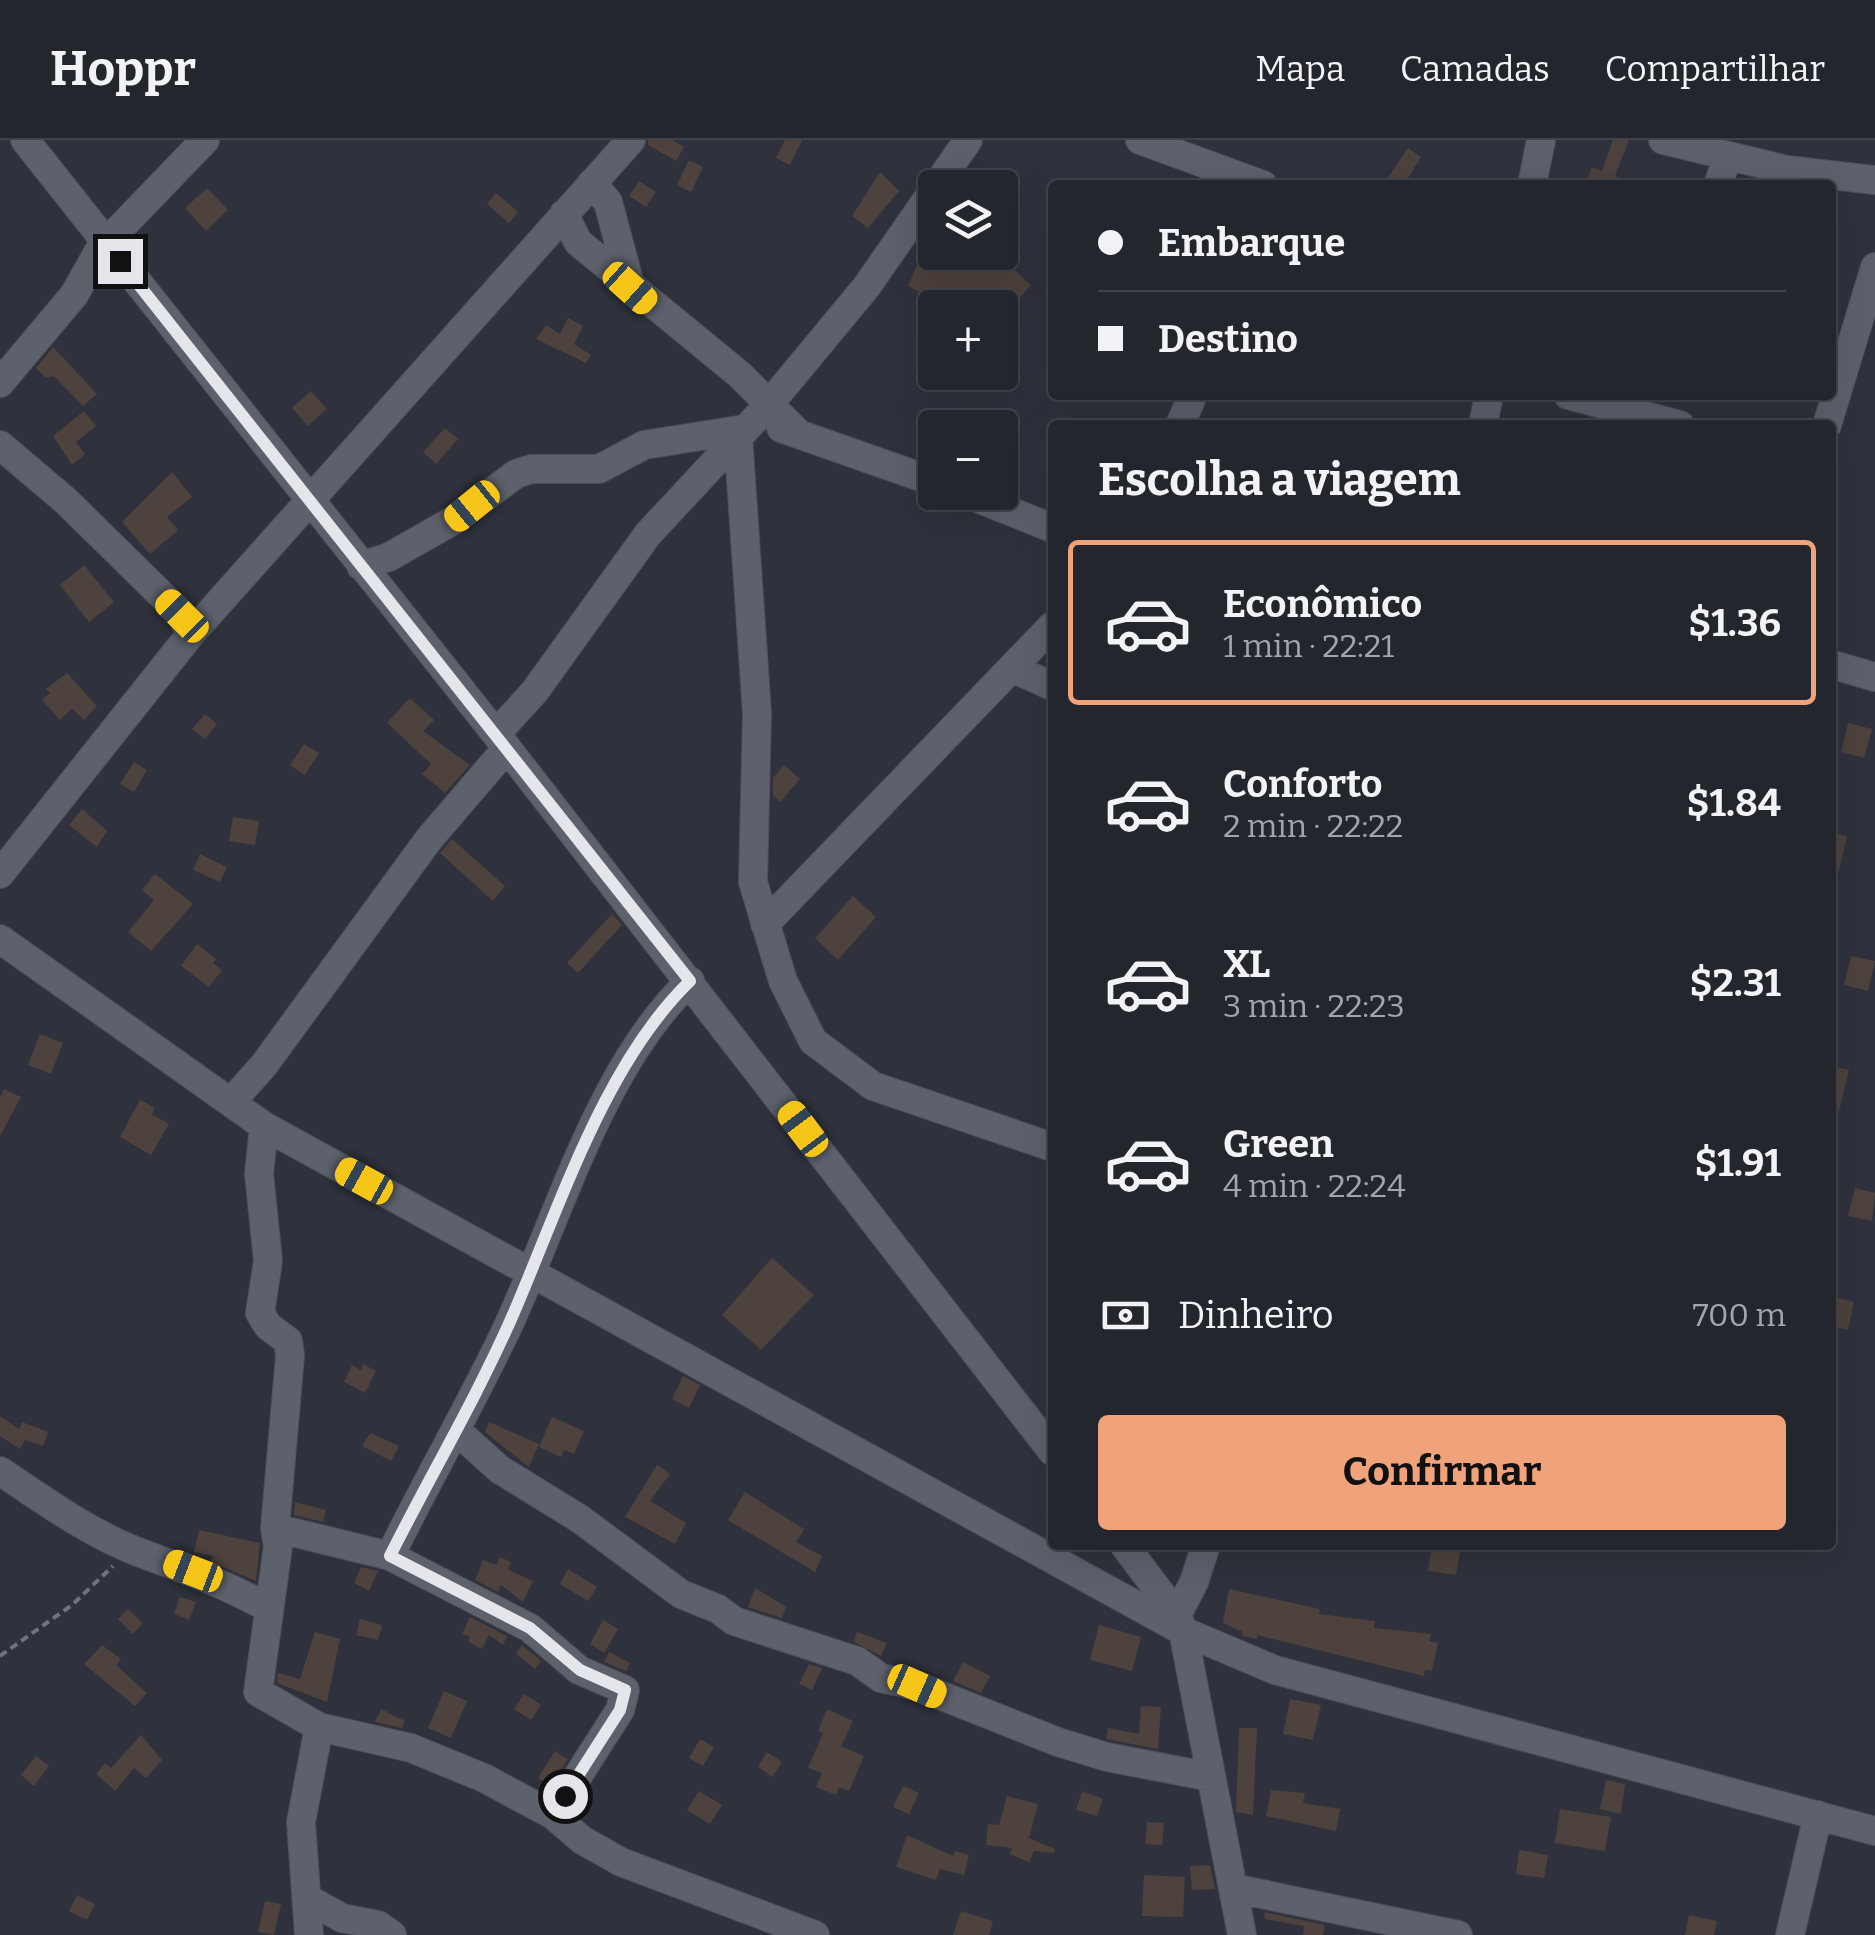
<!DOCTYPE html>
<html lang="pt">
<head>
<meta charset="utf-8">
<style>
	:root { --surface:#23262d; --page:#2f3239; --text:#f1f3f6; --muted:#a3a5aa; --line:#404349; --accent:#f0a27a }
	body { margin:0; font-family:Bitter,serif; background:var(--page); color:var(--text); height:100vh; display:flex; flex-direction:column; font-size:38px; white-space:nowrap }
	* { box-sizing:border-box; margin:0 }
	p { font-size:32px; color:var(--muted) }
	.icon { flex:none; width:55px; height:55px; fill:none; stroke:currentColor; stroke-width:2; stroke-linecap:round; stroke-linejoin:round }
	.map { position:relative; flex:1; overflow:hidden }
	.panel { position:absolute; left:1048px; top:280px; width:788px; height:1130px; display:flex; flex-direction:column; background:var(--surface); border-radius:10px; box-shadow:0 10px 40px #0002,0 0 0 2px var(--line) }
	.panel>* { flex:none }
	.banner { position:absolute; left:1048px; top:40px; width:788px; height:220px; border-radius:10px; box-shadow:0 10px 40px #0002,0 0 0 2px var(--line); display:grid; align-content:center; height:220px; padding:0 50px; background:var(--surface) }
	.tools { position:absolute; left:918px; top:30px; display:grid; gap:20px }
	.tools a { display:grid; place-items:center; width:100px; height:100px; border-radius:10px; background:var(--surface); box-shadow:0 10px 40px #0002,0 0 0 2px var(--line); font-size:50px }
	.end { position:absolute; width:45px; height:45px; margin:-22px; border:12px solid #e4e6ec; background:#111; box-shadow:0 0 0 5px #111 }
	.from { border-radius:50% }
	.car { position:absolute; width:30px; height:60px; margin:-30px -15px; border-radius:12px; box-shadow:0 0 8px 2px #0007; background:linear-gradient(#f5c518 24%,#345 0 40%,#f5c518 0 76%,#345 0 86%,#f5c518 0) }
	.banner b { display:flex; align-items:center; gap:35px; height:95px; font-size:38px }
	.banner b+b { border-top:2px solid var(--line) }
	.banner i { width:25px; height:25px; background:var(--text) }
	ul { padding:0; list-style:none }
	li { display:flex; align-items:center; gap:30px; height:165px; margin:0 20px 15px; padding:0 30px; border:5px solid transparent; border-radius:10px }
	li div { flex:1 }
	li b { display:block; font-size:38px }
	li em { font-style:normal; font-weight:700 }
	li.active { border-color:var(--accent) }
	li>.icon { width:90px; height:90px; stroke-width:1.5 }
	h2 { padding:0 50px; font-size:45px; line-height:120px }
	.pay { display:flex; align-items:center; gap:25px; height:110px; padding:0 50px; font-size:38px }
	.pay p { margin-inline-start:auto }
	.cta { display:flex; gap:20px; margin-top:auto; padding:20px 50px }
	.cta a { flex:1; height:115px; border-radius:10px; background:var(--accent); color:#111; font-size:40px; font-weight:700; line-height:115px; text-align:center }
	header { display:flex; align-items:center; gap:60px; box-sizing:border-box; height:140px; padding:0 50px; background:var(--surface); border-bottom:2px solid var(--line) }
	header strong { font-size:48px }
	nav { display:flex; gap:55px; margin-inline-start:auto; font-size:35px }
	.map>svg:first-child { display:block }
	.building { fill:#4d423d }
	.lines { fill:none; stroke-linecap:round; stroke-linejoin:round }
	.minor-casing { stroke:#4c4f57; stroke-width:30 }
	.path { stroke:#70737b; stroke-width:4; stroke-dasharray:8 5; stroke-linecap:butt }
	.minor { stroke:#5d616b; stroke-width:28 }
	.route { stroke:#e4e6ec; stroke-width:12 }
</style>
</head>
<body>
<header>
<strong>Hoppr</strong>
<nav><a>Mapa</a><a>Camadas</a><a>Compartilhar</a></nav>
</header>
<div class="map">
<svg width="1875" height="1795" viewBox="0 0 1875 1795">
	<rect width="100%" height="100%" fill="#2f323c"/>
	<path class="building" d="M648,0h24l12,7 -8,14 -28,-16z
		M785,0h17l-12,25 -14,-7z
		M1613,0h16l-14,36 20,9h-50l7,-18 10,4z
		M1408,8l13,9 -17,28h-21z
		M689,20l14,7 -12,25 -14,-7z
		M880,32l19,19 -31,37 -16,-12z
		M639,41l17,11 -10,15 -17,-11z
		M207,48l21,22 -22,21 -21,-23z
		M496,53l22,19 -9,11 -22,-19z
		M926,105l9,7 44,13 10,-13h6l36,33 -17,19 -17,-15 -7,19h-41l-41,-22z
		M568,178l15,8 -9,18 17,11 -5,8 -50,-24 10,-14 14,9z
		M53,207l44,47 -14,12 -29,-30 -8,2 -10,-10z
		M311,251l16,18 -19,17 -16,-18z
		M84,271l12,15 -20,16 9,12 -13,11 -19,-29z
		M445,288l13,11 -22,25 -13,-12z
		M172,332l20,25 -25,20 11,13 -28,24 -28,-32z
		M84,425l30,37 -25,20 -29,-37z
		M67,533l30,33 -13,14 -12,-11 -12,11 -18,-20 8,-7 -4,-4z
		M410,558l24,22 -11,11 47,34 -25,28 -23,-19 9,-10 -44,-41z
		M205,574l12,10 -12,15 -13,-10z
		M1848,583l24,6 -8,29 -23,-6z
		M304,604l15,9 -14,22 -15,-10z
		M134,622l13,8 -13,22 -14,-8z
		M784,625l16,14 -20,23 -7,-7v-17z
		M82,669l25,22 -10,16 -28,-22z
		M233,677l26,4 -4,24 -26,-4z
		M1830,692l17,4 -11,47 -6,-1z
		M452,699l53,47 -12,15 -53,-48z
		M200,714l27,13 -7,15 -27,-12z
		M155,734l38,30 -42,47 -23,-19 26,-32 -12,-10z
		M853,756l23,21 -38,43 -23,-22z
		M612,774l10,11 -44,48 -11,-10z
		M197,804l19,15 -3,4 9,7 -13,17 -28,-21z
		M1851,816l24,5 -7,30 -24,-6z
		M40,894l23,9 -12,31 -23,-9z
		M1830,926l19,4 -13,54h-6z
		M4,949l17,8 -21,39v-39z
		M140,960l15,8 -3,6 17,10 -18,31 -31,-18z
		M1855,1048l20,5 -3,28 -24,-5z
		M772,1118l42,37 -53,55 -39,-35z
		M1830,1156l24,6 -6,28 -18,-4z
		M363,1224l13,7 -11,22 -21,-11 8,-17 9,5z
		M683,1236l17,9 -11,23 -17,-9z
		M0,1276l19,13 3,-7 26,10 -5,14 -18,-6 -5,9 -20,-13z
		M552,1277l32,14 -10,23 -10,-4 -3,7 -22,-10z
		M489,1282l50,22 -10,23 -44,-35z
		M370,1293l29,13 -8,15 -29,-15z
		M657,1325l13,9 -20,27 36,22 -11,21 -50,-27z
		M745,1352l59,37 -8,13 26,14 -7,16 -87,-52z
		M295,1362l31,8 -3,12 -29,-7z
		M199,1390l61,13 -4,38 -45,-19 2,-6 -19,-4z
		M1432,1405h29l-5,30 -28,-4z
		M500,1417l11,5 -3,8 25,11 -10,21 -22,-17 -3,7 -23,-12 8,-20 13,5z
		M361,1427l17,4 -9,20 -15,-8z
		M568,1429l29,18 -9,14 -28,-17z
		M755,1448l31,19 -4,11 -34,-11z
		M1229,1449l91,20 -1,5 56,7 -1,7 57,6 -2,7 9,2 -6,28 -7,-1 -1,6 -167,-41v4l-15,-3 1,-4 -20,-9z
		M180,1457l16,5 -7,18 -15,-6z
		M128,1469l15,14 -10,11 -15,-15z
		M470,1477l37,19 -4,9 -14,-10 -7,14 -14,-7 2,-5 -8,-3z
		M360,1479l22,6 -4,15 -22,-5z
		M603,1480l15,9 -14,24 -14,-9z
		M1099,1485l42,12 -9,34 -42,-11z
		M315,1492l25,7 -13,63 -50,-19 1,-10 22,6z
		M857,1492l30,11 -6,13 -27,-14z
		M102,1505l19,14 -5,6 31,28 -12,13 -51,-42z
		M522,1505l19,16 -6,8 -19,-15z
		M609,1512l21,11 -4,8 -22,-9z
		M963,1522l27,14 -9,17 -28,-12z
		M809,1524l13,4 -10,22 -13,-6z
		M444,1551l23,10 -16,37 -23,-10z
		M524,1554l17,11 -10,15 -17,-11z
		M1290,1559l31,6 -8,35 -30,-6z
		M1141,1566l20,1 -3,42 -52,-10 2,-11 31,6z
		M381,1569l24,12 -3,7 -27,-6z
		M827,1569l26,12 -12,25 23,10 -15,35 -10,-4 -3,8 -20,-8 6,-14 -14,-5 15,-35 -5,-2z
		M1239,1588h18l-4,87 -17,-3z
		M141,1595l21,25 -16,18 -12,-10 -19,23 -19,-17 9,-11 6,5z
		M700,1599l14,8 -11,19 -14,-8z
		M555,1611l13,8 -17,27 -13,-8z
		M767,1612l15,10 -10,15 -14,-10z
		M36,1616l13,10 -15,20 -13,-11z
		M1606,1640l19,4 -4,30 -21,-5z
		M903,1646l16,7 -10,21 -16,-7z
		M1271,1650l34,3 -2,10 37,6 -4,22 -70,-15z
		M699,1651l23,14 -12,19 -23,-14z
		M1082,1651l21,8 -6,17 -21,-6z
		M1007,1656l31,8 -9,34 26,11 -1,4 -20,-2 -5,11 -19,-8 2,-6 -26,-3 2,-21 11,1z
		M1560,1669l51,8 -6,34 -50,-8z
		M1147,1682l17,1 -2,22 -17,-1z
		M907,1695l46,21 2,-5 14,4 -5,20 -24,-6 -4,11 -40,-13z
		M1519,1710l29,5 -4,23 -28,-4z
		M1210,1725l5,24 -23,1 -2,-24z
		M1144,1735l41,2 -2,40 -41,-1z
		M77,1755l18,9 -8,16 -18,-9z
		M265,1761l16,3 -7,31 -16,-3z
		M961,1771l32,10 -4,14h-36z
		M1264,1772l61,13 -2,10h-20l1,-9 -39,-7z
		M1689,1775l28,6 -3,14h-29z"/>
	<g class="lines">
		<g class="minor-casing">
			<path id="minor" d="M25,0l482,608 545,703
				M1140,0l123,45
				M1663,0l124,30 88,10
				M592,43l16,19 23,86
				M1532,45l9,-45
				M1718,45l9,-27
				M935,48l33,-48
				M564,74l14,28 162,133 56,56
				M0,243l74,-88 26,-46 105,-109
				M1568,255l112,30
				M1180,285l13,-30
				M1483,285l6,-30
				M1827,285l48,-158
				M781,288l154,54
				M738,296l19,277 -4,169 30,99 30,60 60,45 179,61
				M0,305l66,56 116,114 8,20
				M962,352l90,36
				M361,426l28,-9 65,-37 62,-46 15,-5h68l45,-24 101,-16
				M1830,524l45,13
				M1014,529l38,17
				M496,594l39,-43 113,-157 123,-132 96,-116 68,-98
				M0,734l190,-239 441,-495
				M765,784l287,-298
				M0,799l264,187 919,505 92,39 600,161
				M231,962l33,-37 165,-226 78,-91
				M264,986l-5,48 9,87 -8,52 8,13 20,15 2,15 -15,172 3,18 -20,146 61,35 92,21 73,30 69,37 29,25 39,22 194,73
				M457,1291l42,38 81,50 101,75 37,15 16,12 123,40 24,17 36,8 141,56 49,15 104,20
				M0,1331c42,28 86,60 133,79 47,18 91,33 135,58
				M275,1388l115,28 140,72 49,42 46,20 -5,20 -67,105
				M1124,1405l53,70 6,16 59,304
				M390,1416c38,-78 82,-153 119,-232 51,-111 92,-258 181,-343
				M1177,1475l17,-33 12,-37
				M1233,1748l225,47
				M310,1760l32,18 36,7 14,10
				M309,1795l-8,-113 18,-95
				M1790,1795l28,-120"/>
		</g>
		<path class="path" d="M0,1516l72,-51 41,-39"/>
		<use href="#minor" class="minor"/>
	</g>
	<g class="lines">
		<path class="route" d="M120,121l570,720c-86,83 -131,228 -178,336 -36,82 -82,159 -122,239l140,72 50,42 45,20 -5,20 -55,86"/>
	</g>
</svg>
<div class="tools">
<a><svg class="icon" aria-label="layers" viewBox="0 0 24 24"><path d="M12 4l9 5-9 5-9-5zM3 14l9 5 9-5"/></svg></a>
<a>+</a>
<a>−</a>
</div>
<i class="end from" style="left:565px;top:1656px"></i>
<i class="end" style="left:120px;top:121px"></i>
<i class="car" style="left:630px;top:148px;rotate:132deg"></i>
<i class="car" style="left:472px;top:366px;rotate:231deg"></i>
<i class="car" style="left:182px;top:476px;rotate:315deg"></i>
<i class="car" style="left:803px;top:989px;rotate:323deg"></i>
<i class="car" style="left:364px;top:1041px;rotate:299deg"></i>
<i class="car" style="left:193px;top:1431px;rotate:291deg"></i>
<i class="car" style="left:917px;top:1546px;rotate:114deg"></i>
<div class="banner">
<b><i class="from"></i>Embarque</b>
<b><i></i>Destino</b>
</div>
<section class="panel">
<h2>Escolha a viagem</h2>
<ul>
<li class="active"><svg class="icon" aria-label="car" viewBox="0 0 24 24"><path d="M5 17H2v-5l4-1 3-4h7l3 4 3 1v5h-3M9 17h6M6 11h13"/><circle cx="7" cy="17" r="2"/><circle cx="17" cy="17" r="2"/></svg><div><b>Econômico</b><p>1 min · 22:21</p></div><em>$1.36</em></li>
<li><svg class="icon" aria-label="car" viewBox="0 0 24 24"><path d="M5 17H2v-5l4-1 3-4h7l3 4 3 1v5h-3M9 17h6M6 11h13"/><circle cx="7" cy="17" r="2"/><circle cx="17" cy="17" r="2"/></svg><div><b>Conforto</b><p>2 min · 22:22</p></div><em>$1.84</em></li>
<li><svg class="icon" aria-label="car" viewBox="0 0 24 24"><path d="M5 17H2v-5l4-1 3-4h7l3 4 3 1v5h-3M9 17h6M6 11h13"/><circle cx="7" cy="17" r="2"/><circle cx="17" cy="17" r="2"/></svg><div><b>XL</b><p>3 min · 22:23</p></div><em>$2.31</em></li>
<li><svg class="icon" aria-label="car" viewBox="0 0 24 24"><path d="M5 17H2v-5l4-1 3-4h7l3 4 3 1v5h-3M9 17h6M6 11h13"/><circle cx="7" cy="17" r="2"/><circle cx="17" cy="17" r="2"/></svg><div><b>Green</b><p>4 min · 22:24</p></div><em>$1.91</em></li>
</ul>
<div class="pay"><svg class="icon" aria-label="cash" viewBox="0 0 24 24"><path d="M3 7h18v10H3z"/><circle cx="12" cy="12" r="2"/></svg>Dinheiro<p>700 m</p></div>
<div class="cta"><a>Confirmar</a></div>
</section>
</div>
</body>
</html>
